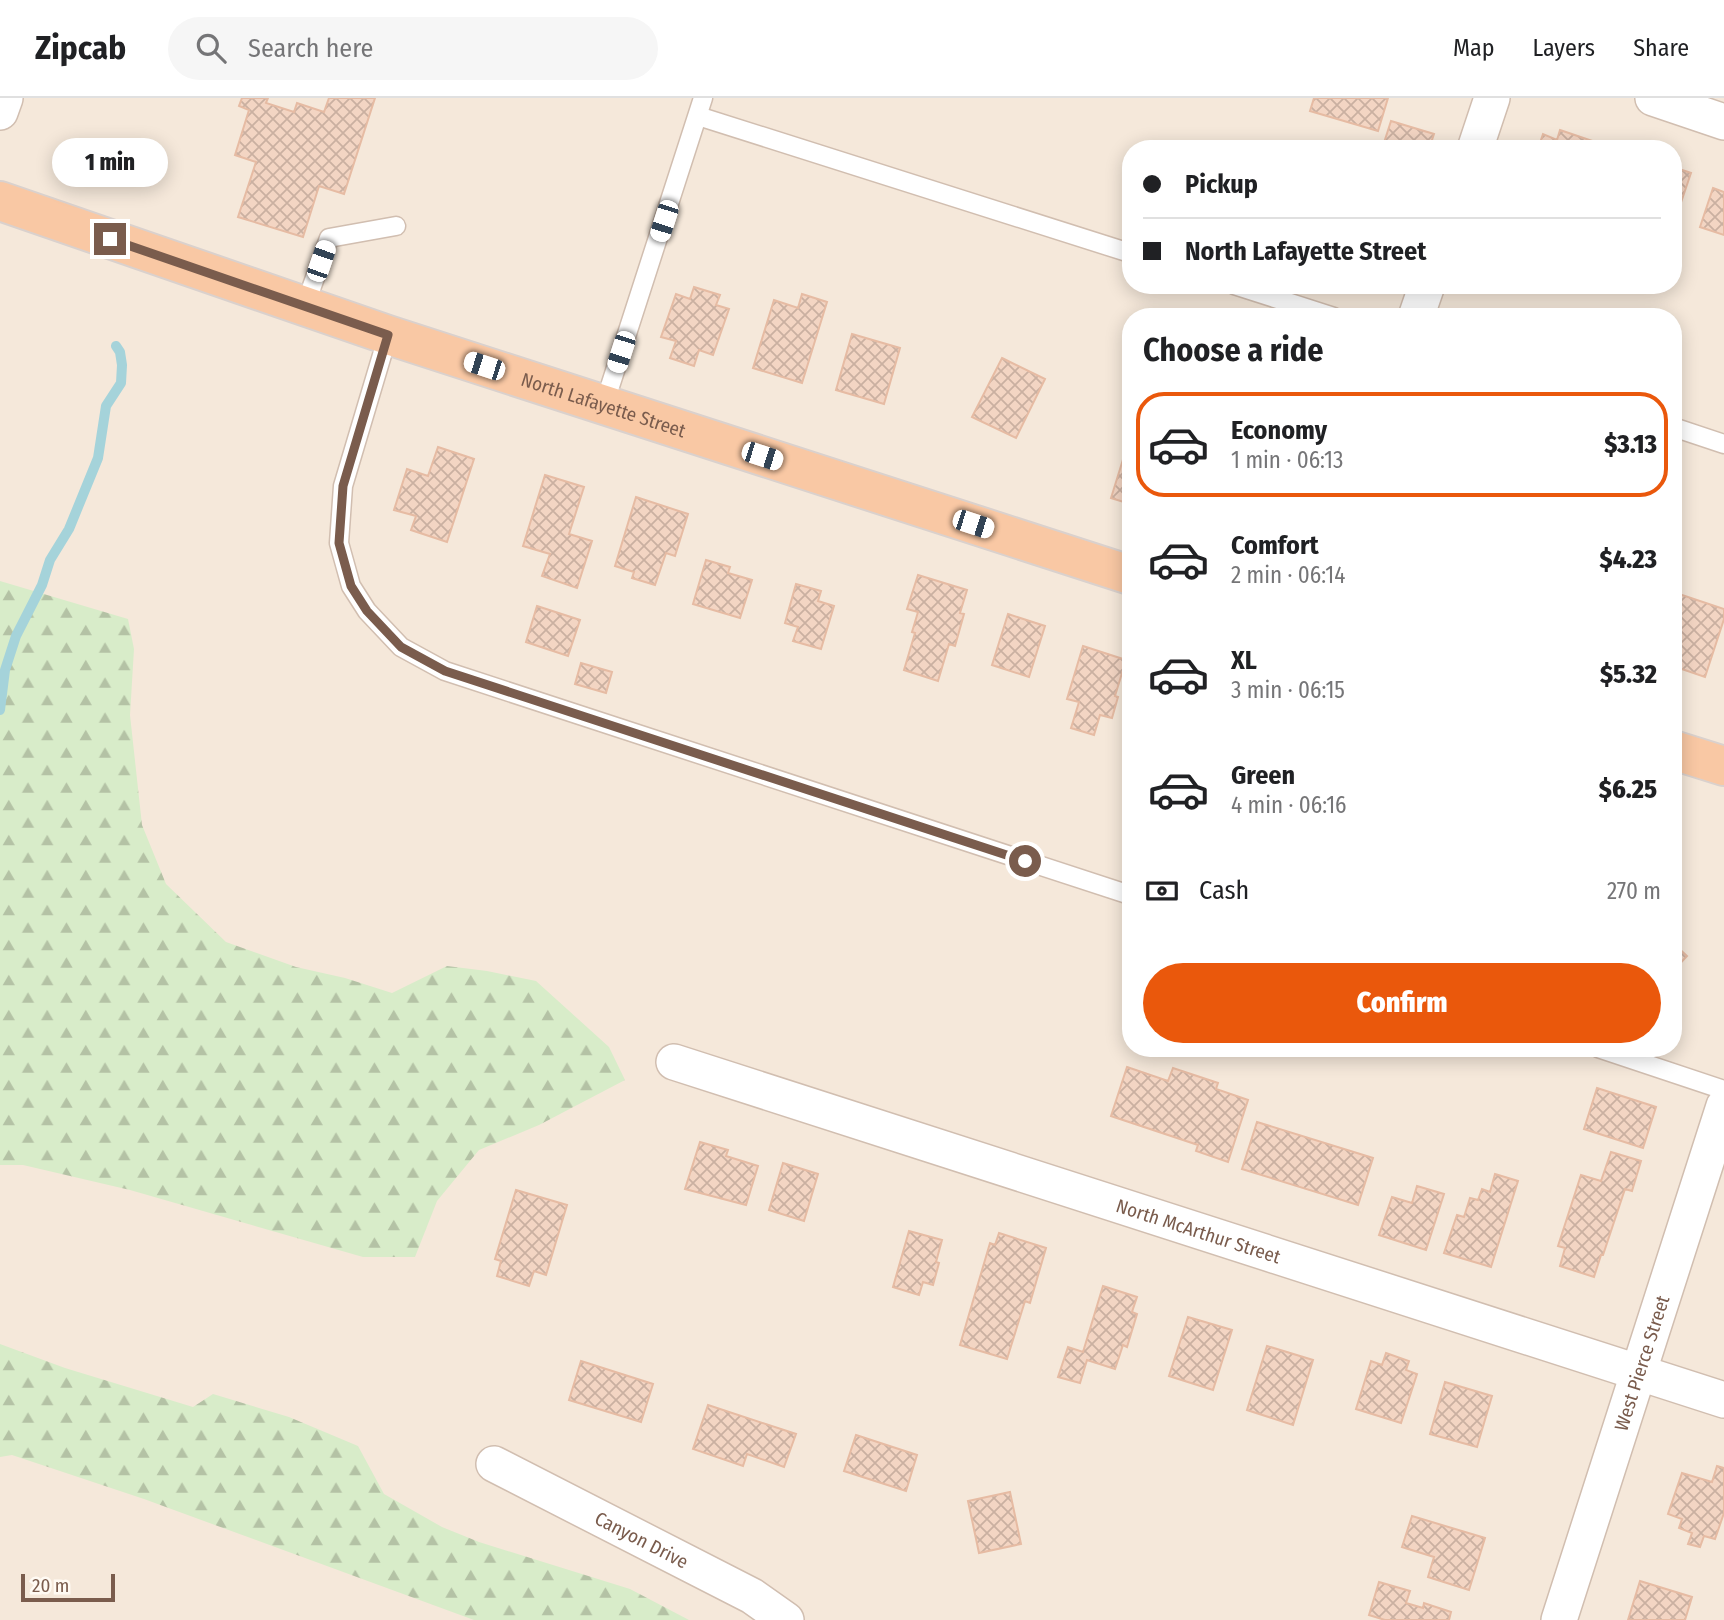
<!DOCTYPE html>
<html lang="en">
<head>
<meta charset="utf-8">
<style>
	:root { --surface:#fff; --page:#f6f6f6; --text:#202124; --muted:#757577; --line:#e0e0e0; --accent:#ea580c }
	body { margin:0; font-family:"Fira Sans Condensed",sans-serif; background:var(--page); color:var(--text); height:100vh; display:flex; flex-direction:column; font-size:26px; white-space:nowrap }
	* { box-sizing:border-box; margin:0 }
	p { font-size:23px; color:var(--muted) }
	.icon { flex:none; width:38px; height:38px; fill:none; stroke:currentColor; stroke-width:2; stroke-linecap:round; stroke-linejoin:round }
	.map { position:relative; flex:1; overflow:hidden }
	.side { position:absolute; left:1122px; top:210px; width:560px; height:749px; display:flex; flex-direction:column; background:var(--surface); border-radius:28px; box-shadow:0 4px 18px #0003 }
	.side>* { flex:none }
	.hud { position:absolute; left:1122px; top:42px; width:560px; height:154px; border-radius:28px; box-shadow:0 4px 18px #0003; display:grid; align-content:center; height:154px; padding:0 21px; background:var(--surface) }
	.scale { position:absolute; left:21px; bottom:18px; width:94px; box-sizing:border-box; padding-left:7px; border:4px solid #7a5c4d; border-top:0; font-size:19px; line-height:24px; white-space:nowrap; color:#7a5c4d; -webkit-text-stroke:5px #fffaf3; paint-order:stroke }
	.end { position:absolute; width:32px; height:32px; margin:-16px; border:9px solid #7a5c4d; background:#fff; box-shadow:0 0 0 4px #fff }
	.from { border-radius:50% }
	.bubble { position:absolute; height:49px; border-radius:24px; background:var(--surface); box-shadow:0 4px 18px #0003; font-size:23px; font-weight:800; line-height:49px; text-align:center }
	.car { position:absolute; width:21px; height:42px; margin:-21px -10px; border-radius:9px; box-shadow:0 0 5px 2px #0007; background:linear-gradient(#fff 24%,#345 0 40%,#fff 0 76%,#345 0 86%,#fff 0) }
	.hud b { display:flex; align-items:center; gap:24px; height:66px; font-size:26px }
	.hud b+b { border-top:2px solid var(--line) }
	.hud i { width:18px; height:18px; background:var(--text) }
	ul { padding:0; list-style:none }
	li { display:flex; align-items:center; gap:21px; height:105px; margin:0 14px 10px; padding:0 7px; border:4px solid transparent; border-radius:28px }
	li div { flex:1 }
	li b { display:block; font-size:26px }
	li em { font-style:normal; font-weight:800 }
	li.on { border-color:var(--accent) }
	li>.icon { width:63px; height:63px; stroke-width:1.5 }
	h2 { padding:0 21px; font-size:32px; line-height:84px }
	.pay { display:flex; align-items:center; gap:18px; height:77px; padding:0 21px; font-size:26px }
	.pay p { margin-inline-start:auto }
	.primary-button { display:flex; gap:14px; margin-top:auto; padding:14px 21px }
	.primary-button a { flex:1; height:80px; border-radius:42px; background:var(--accent); color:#fff; font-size:28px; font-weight:800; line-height:80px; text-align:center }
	header { display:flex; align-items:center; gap:42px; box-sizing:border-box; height:98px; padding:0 35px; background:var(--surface); border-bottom:2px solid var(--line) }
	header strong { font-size:33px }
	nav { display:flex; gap:38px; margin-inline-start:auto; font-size:24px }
	.search { width:490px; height:63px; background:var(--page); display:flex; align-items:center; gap:18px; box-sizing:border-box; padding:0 24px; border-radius:38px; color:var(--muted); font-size:26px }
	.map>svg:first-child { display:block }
	.residential { fill:#f5e8da; fill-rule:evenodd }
	.forest { fill:url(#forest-firs) }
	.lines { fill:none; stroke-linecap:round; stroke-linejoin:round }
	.stream { stroke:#a5d3da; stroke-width:10 }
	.building { fill:url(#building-cross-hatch); stroke:#e6bba3; stroke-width:2 }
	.service-casing { stroke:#d1beb0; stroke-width:21 }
	.minor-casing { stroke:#d1beb0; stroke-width:38 }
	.trunk-casing { stroke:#dad1cd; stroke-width:42 }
	.service { stroke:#fff; stroke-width:18 }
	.minor { stroke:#fff; stroke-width:35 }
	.trunk { stroke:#f9c8a4; stroke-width:38 }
	.route { stroke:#7a5c4d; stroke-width:9 }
	.labels { text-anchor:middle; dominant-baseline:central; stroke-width:7; stroke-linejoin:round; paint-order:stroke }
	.street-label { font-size:19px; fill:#7a5c4d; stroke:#fffaf3 }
</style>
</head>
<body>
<header>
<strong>Zipcab</strong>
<div class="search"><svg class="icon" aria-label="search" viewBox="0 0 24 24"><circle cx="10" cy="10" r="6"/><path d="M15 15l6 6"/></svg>Search here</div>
<nav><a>Map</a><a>Layers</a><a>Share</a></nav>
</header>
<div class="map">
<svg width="1724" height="1522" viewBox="0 0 1724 1522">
	<defs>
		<pattern id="forest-firs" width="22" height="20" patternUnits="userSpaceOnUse" patternTransform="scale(1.75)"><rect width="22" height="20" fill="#d8ecc9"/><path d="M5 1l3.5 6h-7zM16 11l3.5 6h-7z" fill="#b4c2a5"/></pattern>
		<pattern id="building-cross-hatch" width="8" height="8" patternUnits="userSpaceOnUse" patternTransform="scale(1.75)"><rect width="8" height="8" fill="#f3d5c3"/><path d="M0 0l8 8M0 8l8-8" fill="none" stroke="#cab0a1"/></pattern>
	</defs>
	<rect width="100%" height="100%" fill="#fdf6ec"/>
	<path class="residential" d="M5,0h1719v1522h-1724v-1508zM1130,51h543v136h-543zM1130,219h543v731h-543z"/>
	<path class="forest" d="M0,483l128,38 6,30 -4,66 12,110 24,59 60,58 70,25 49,11 47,15 55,-27 40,5 49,10 73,66 16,33 -86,45 -60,25 -42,51 -22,56h-52l-233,-67 -107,-25h-23z
		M0,1246l65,24 128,39 20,-13 76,23 69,29 26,48 58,33 37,15 151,47 59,31h-215l-330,-121 -132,-44 -12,2z"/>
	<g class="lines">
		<path class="stream" d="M0,612l5,-40 11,-34 26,-51 8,-25 19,-31 29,-71 8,-52 15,-23 1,-18 -2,-13 -4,-6"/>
	</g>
	<path class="building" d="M242,0h26l-2,5 28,9 3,-9 27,9 5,-14h46l-31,96 -25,-8 -16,51 -65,-20 18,-55 -21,-7 14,-45 -10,-4z
		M1314,0h74l-10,33 -68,-20z
		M1391,23l43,13 -5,15h-47z
		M1560,32l44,15 -1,4h-65l5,-15 14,6z
		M1673,69l18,6 -18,53z
		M1713,90l11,4v43l-24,-8z
		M694,189l26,8 -4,10 13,4 -16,46 -14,-5 -5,16 -24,-8 6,-17 -15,-4 15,-43 14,5z
		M802,196l25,8 -25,81 -49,-15 21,-68 24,8z
		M852,236l48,14 -16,56 -48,-14z
		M1002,260l43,21 -29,59 -44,-21z
		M1130,339v67l-19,-6z
		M438,349l36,12 -27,83 -36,-12 5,-14 -22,-6 13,-41 21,7z
		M545,377l39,12 -15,47 23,7 -15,47 -35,-12 8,-22 -27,-8z
		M636,399l52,17 -13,42 -9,-3 -11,32 -23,-7 2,-6 -19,-6z
		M706,462l24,7 -2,6 24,7 -12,38 -47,-14z
		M918,477l49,15 -7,23 4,1 -9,32 -6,-2 -11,37 -34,-11 11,-37 -3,-1 6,-20 -11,-3z
		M796,486l25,7 -3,10 16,5 -13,43 -28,-8 5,-14 -13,-4z
		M1673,494l51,17v10l-19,58 -32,-11v-26l2,-5h-2z
		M537,508l43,14 -12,36 -42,-14z
		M1008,516l37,12 -16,51 -37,-12z
		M1083,548l43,14 -11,36 3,1 -6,21 -12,-3 -6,20 -23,-7 8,-26 -12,-3z
		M581,565l31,9 -6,21 -31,-9z
		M1673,845l14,13 -14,15z
		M1127,969l41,14 5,-13 45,15 -2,6 32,11 -20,62 -32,-11 2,-6 -87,-29z
		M1597,990l59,19 -13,41 -59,-19z
		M1257,1024l116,36 -15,47 -116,-36z
		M700,1044l28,8 -2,6 32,10 -12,39 -61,-16z
		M1611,1054l30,9 -9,30 -7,-2 -22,66h-2l-7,22 -34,-11 5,-18 -7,-2 23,-71 20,6z
		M783,1065l35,11 -14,47 -35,-11z
		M1495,1076l23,7 -27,86 -47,-14 13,-38 7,2 6,-19 8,2 4,-11 8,3z
		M1417,1088l27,8 -18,56 -47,-15 13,-38 20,6z
		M516,1092l51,15 -21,70 -12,-4 -5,15 -32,-10 4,-15 -6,-2z
		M909,1133l33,9 -6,22 3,1 -6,22 -10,-3 -4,13 -26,-8z
		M999,1135l47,15 -16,55 -5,-2 -18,58 -47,-14 30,-102 5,2z
		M1103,1188l34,11 -5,15 5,2 -10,33 -4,-2 -8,24 -28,-9 -7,23 -22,-6 10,-30 15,5z
		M1188,1219l44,13 -19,60 -44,-14z
		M1267,1248l46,14 -20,65 -46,-15z
		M1386,1255l23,8 -3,9 11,4 -16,49 -45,-14 15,-48 11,4z
		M581,1263l72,23 -12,38 -72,-22z
		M1445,1284l47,14 -15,51 -47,-13z
		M708,1307l88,29 -12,33 -37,-13 -4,12 -50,-17z
		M856,1337l61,20 -11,36 -62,-20z
		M1717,1368l7,2v45l-9,26 -11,-3 -4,11 -12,-3 4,-11 -13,-5 3,-9 -14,-5 14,-41 30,9z
		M1010,1394l11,52 -42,9 -11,-52z
		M1412,1418l73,22 -16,52 -41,-13 6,-20 -32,-10z
		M1640,1483l52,16 -7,23h-57z
		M1379,1484l31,9 -4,12 17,5 1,-5 27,9 -2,8h-64l-16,-5z"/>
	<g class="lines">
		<g class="service-casing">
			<path id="service" d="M698,18l432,137
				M1234,187l100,32
				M305,208l24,-68 67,-12
				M388,237l-45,151 -4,57 12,43 16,25 34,36 44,24 685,224
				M604,307l99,-307
				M1673,329l51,17
				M1598,950l126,42"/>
		</g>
		<g class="minor-casing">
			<g id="minor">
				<path d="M1653,0l71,24"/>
				<path d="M0,14l5,-14"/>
				<path d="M1475,51l17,-51"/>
				<path d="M1416,219l11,-32"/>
				<path id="s1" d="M674,964l1050,338"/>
				<path id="s2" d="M494,1366l258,132 34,24"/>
				<path id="s3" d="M1559,1522l165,-514"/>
			</g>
		</g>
		<g class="trunk-casing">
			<g id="trunk">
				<path id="s4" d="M0,103l388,134 742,240"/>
				<path d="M1673,652l51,16"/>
			</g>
		</g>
		<use href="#service" class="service"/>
		<use href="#minor" class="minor"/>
		<use href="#trunk" class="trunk"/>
	</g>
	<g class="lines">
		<path class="route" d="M110,141l278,96 -45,151 -4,57 12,43 16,25 34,36 44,24 580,190"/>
	</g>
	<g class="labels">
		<g class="street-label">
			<text stroke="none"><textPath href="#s4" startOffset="637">North Lafayette Street</textPath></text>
			<text stroke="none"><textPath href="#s1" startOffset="551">North McArthur Street</textPath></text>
			<text stroke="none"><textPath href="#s3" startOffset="270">West Pierce Street</textPath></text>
			<text stroke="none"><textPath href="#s2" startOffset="166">Canyon Drive</textPath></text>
		</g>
	</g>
</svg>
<div class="scale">20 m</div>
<i class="end from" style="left:1025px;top:763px"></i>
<i class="end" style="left:110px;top:141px"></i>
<div class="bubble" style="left:52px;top:40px;width:116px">1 min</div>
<i class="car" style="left:664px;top:123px;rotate:198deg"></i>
<i class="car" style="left:321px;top:163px;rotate:19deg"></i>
<i class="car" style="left:621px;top:254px;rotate:198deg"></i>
<i class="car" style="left:484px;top:268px;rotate:288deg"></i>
<i class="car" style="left:762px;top:358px;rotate:108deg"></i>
<i class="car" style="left:973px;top:426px;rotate:108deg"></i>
<div class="hud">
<b><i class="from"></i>Pickup</b>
<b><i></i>North Lafayette Street</b>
</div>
<section class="side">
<h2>Choose a ride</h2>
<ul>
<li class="on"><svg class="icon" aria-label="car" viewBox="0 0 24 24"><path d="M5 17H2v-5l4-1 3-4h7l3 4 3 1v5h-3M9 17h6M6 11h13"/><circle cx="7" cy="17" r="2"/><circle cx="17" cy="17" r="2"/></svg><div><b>Economy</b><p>1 min · 06:13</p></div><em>$3.13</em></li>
<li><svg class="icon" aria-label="car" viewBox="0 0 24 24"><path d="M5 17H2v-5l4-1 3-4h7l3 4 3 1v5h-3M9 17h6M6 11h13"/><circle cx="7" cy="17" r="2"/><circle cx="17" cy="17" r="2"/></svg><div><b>Comfort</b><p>2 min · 06:14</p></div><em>$4.23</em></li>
<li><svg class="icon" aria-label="car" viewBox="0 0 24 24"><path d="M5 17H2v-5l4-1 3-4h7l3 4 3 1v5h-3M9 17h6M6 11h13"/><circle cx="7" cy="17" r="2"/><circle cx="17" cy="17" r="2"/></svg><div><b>XL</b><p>3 min · 06:15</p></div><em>$5.32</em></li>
<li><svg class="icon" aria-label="car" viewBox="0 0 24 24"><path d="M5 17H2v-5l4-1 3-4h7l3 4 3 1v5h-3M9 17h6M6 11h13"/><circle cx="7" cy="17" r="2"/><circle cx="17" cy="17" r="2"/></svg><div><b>Green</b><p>4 min · 06:16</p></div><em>$6.25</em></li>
</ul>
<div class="pay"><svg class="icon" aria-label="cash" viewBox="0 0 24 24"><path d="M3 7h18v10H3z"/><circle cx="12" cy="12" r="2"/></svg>Cash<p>270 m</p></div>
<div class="primary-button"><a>Confirm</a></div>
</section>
</div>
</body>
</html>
